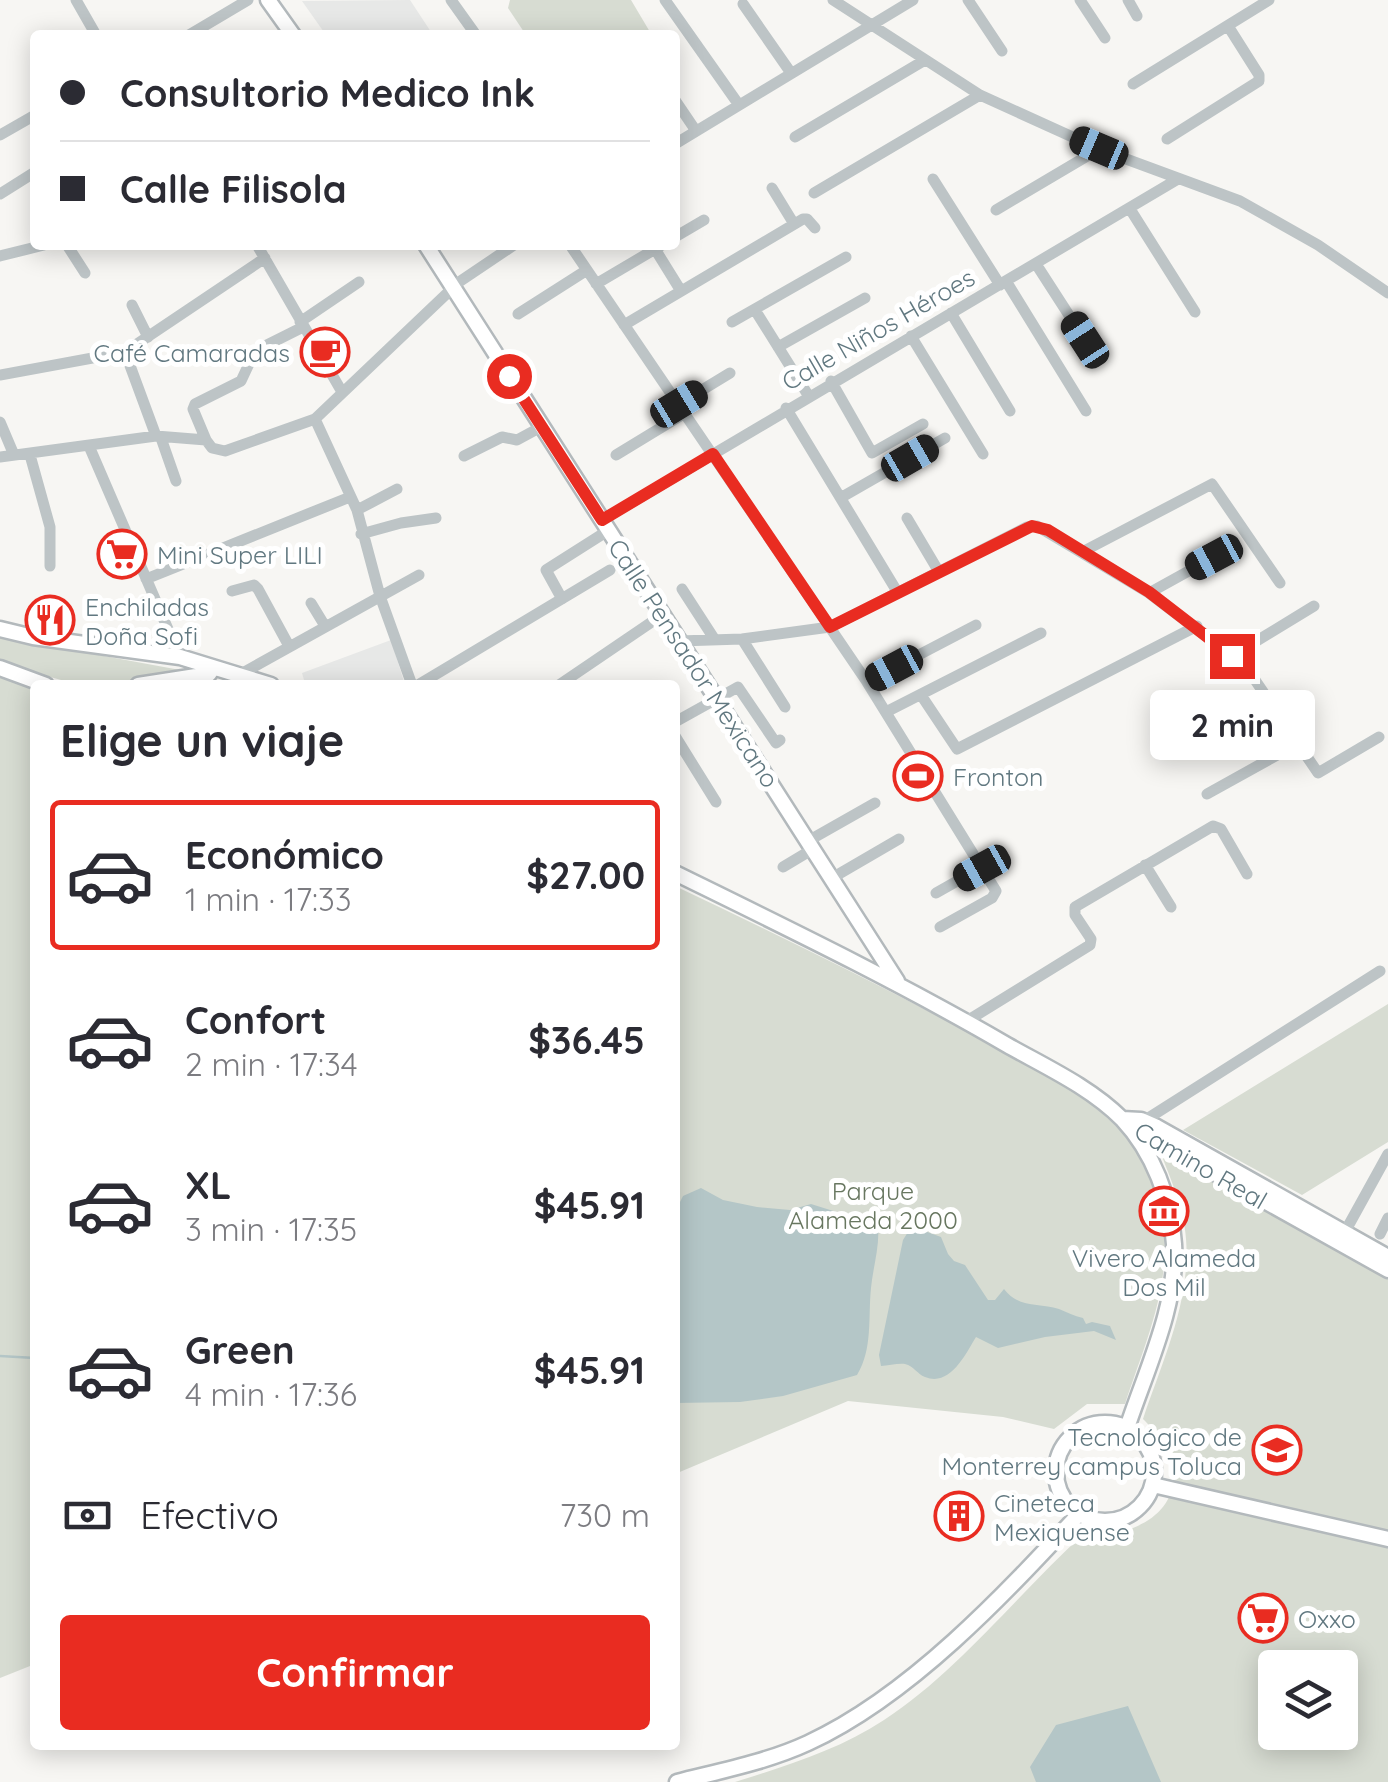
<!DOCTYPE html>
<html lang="es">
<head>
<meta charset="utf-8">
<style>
	:root { --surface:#fff; --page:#f7f7f7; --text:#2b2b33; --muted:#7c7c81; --line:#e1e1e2; --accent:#e92c21 }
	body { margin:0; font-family:Quicksand,sans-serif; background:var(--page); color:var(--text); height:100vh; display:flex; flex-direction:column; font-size:38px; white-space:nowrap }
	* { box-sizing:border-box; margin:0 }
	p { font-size:32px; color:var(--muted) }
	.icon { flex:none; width:55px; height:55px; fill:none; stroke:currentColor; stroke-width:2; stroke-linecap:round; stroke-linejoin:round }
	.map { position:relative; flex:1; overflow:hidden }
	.side { position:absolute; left:30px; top:680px; width:650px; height:1070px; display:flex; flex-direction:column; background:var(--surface); border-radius:10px; box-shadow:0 5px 25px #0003 }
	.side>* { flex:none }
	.hud { position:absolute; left:30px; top:30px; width:650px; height:220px; border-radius:10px; box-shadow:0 5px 25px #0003; display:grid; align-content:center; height:220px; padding:0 30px; background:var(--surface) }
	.fabs { position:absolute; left:1258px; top:1650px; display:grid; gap:20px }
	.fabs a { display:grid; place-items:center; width:100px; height:100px; border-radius:10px; background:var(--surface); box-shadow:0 5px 25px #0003; font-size:50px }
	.end { position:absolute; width:45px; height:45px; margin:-22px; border:12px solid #e92c21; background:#fff; box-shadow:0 0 0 5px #fff }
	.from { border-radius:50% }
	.bubble { position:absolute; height:70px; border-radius:10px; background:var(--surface); box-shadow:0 5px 25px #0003; font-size:32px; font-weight:800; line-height:70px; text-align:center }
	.car { position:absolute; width:30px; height:60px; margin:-30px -15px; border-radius:12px; box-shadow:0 0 8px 2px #0007; background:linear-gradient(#222 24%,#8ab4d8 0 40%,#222 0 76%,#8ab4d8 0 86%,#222 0) }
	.hud b { display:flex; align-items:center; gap:35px; height:95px; font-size:38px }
	.hud b+b { border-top:2px solid var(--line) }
	.hud i { width:25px; height:25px; background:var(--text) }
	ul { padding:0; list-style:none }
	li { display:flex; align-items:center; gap:30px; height:150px; margin:0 20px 15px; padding:0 10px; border:5px solid transparent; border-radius:10px }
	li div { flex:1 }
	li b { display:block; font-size:38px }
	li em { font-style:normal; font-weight:800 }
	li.active { border-color:var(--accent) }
	li>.icon { width:90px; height:90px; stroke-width:1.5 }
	h2 { padding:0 30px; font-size:45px; line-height:120px }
	.pay { display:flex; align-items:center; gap:25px; height:110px; padding:0 30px; font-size:38px }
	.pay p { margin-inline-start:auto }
	.button { display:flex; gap:20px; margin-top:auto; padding:20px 30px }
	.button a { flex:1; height:115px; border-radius:10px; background:var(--accent); color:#fff; font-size:40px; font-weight:800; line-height:115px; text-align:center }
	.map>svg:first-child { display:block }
	.built { fill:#e7e8e7 }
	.green { fill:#d7dcd2; fill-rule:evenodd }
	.water { fill:#b4c6c7 }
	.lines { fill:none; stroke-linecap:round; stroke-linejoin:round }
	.stream { stroke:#b4c6c7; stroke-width:2.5 }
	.major-casing { stroke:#b3b9bc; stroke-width:19 }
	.minor { stroke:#bdc4c6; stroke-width:11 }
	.major { stroke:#fff; stroke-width:14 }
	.route { stroke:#e92c21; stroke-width:12 }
	.labels { text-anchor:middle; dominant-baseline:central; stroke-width:10; stroke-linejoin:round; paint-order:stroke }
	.street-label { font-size:25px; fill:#617880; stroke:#fff }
	.poi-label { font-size:25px; fill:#617880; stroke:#fff; text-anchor:start }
	.park-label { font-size:25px; fill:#687760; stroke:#fff }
</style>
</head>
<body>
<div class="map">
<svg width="1388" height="1782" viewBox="0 0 1388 1782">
	<rect width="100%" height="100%" fill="#f7f6f3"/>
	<path class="built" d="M410,0l23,35h-107l-24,-34z
		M391,640l14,45h-90l-11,-5 -2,-7z"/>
	<path class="green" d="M510,0h121l19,32 -5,3h-119l-18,-27z
		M0,632l77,19 114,21 -58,9 -54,4 -79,-22z
		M0,672l35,15v977l-35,14z
		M675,886c92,44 183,88 274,136 55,28 116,57 162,99 23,20 39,48 47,77 21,72 -11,139 -33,206h-38l-33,25 -51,-12 -155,-16 -173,73z
		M1388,1004v138l-86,53 -119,-65z
		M1157,1143l231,132v507h-653c50,-16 104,-32 149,-62 76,-50 134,-127 202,-188 40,8 95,-16 87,-66 -3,-18 -18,-35 -30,-47 19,-57 48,-118 43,-180 -2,-33 -18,-65 -29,-96zM1275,1668h65v64h-65z"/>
	<path class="water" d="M701,1188l22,12 34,7 33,3 21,-6 67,21c2,21 -5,42 -7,63 -3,29 2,61 -14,87l-74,21 -43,6 -65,1v-191l8,-16z
		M919,1229l22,8 7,17 6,7 11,4 23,35h7l9,-11c14,19 35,14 55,20 8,3 15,7 24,9l3,6 6,-2 18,4 6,14 -22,-9 -49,6 -47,11 -22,-11c-11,18 -26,50 -51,40 -8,-3 -11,-11 -20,-13 -7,-1 -17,2 -24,2l-2,-11 24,-115 5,-8z
		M1128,1706l33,76h-125l-6,-15 26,-42z"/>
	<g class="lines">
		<path class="stream" d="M0,1356l35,2"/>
		<g class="major-casing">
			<path id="major" d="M268,0l25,35
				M426,245l471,736
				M0,629l33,8 147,20 91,28
				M0,668l46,17
				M138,685l71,-11 4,-6
				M675,873c112,55 224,109 332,172 39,22 83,42 115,74 31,33 49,80 52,125 4,61 -28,126 -47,184
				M1122,1119l19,1 16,7 231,130
				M1134,1128l254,142
				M1056 1472a49 49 0 1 1 98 0a49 49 0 1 1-98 0Z
				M1153,1485l235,54
				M677,1782c43,-11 90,-20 131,-39 102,-47 196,-148 272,-230"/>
		</g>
		<path class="minor" d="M76,0l20,35
			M451,0l25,35
			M665,0l74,105
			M833,0l147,95 119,54 141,52 78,44 70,48
			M968,0l34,51
			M1080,0l25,38
			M1128,0l9,16
			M743,4l48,69
			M189,35l59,-35
			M1133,84l136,-84
			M675,100l21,31
			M0,135l35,-20
			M795,137l130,-77
			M1167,139l92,-58v-6l-31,-49
			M675,144l238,-144
			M933,179l67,106
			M772,188l22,36
			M814,193l166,-98
			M0,194l35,-22
			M1130,209l65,103
			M996,210l103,-61
			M675,237l29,-17
			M67,245l18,28
			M257,245l85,147
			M570,245l297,437 129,209 -4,7 -52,29
			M655,249l26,42
			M0,256l44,-11
			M1036,264l49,76
			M1006,281l80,130
			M596,284l66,-39
			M132,305l16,32
			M755,310l53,85
			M951,313l59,98
			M518,314l69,-44
			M300,322l59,-40
			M732,322l114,-65
			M624,325l179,-106h4l8,9
			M911,336l72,118
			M778,347l87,-49
			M125,352l31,84
			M0,375l125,-23 140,-94
			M831,381l41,72 51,-29
			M679,404l51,-31
			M786,408l112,185
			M315,419l42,91 23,86 32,89
			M0,422l14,33
			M161,438l15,43
			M206,440l-13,-31 2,-5 46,-23 14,-30 48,-24
			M89,446l91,211
			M30,455l20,72v39
			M616,455l69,-42
			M464,456l38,-19 15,3 24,-13
			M0,457l156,-21 50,4 6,8 13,3 90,-32 144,-137 55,-37
			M842,497l103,-59
			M357,510l40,-21
			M907,518l32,54
			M602,520l576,-341
			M361,534l40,-11 35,-5
			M1084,551l128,-67 68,99
			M146,579l204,-82
			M682,589l33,51
			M232,591l22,-6 4,4 31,57
			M1149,593l65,-36
			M562,599l-16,-29 63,-40
			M311,603l14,23
			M742,639l43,68
			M679,641l63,-2 88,-12 197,-100 10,-1 112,67 83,63 21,21 65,96 61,-36
			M1232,656l82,-50
			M239,675l180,-100
			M867,682l109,-57
			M418,685l192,-115
			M559,685l103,-70
			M921,695l36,54 240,-123
			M886,712l155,-79
			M675,722l63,-35 38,56 4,-3
			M675,736l41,66
			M1207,794l90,-50
			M808,841l67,-38
			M1145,865l26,42
			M783,867l30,-18
			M832,878l67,-39
			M936,893l46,-26
			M967,1021l123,-76 1,-6 -16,-24v-8l138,-81 8,3 26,45
			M1139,1124l241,-153
			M1380,1234l8,-16
			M1341,1239l47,-85"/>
		<use href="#major" class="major"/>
	</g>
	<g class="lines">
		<path class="route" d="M509,376l93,144 111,-66 117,173 202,-101 16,4 101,62 83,64"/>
	</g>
	<defs>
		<g id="cafe-ring" transform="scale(2.5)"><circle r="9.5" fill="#fff" stroke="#e92c21" stroke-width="1.5"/><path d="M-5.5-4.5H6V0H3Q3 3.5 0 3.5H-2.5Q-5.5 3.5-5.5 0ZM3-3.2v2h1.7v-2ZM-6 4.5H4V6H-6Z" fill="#e92c21"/></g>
		<g id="supermarket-ring" transform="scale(2.5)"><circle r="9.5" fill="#fff" stroke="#e92c21" stroke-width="1.5"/><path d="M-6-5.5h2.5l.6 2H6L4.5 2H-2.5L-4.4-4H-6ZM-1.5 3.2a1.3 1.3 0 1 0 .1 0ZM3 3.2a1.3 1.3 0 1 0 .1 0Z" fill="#e92c21"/></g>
		<g id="restaurant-ring" transform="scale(2.5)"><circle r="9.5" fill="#fff" stroke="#e92c21" stroke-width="1.5"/><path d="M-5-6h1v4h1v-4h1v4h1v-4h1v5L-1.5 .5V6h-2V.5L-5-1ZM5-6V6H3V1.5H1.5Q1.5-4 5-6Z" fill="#e92c21"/></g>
		<g id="stadium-ring" transform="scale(2.5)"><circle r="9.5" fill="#fff" stroke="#e92c21" stroke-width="1.5"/><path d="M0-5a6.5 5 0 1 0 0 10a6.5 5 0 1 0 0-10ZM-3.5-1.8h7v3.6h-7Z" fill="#e92c21"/></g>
		<g id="museum-ring" transform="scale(2.5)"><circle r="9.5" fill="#fff" stroke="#e92c21" stroke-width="1.5"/><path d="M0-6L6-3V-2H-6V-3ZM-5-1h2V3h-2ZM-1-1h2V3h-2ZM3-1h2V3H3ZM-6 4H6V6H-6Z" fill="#e92c21"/></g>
		<g id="university-ring" transform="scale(2.5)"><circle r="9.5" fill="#fff" stroke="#e92c21" stroke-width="1.5"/><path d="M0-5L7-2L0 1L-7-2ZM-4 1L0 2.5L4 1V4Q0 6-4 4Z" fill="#e92c21"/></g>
		<g id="building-ring" transform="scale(2.5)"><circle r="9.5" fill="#fff" stroke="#e92c21" stroke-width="1.5"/><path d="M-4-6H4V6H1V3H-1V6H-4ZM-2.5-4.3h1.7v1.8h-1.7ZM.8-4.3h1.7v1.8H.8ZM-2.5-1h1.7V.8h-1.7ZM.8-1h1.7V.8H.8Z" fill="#e92c21"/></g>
	</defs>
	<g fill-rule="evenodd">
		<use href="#cafe-ring" x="325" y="352"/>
		<use href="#supermarket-ring" x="122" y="554"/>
		<use href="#restaurant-ring" x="50" y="620"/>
		<use href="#stadium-ring" x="918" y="776"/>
		<use href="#museum-ring" x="1164" y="1211"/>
		<use href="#university-ring" x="1277" y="1450"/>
		<use href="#building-ring" x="959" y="1516"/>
		<use href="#supermarket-ring" x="1263" y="1618"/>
	</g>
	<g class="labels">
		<g class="street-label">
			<text transform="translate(878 329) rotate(-30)">Calle Niños Héroes</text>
			<text transform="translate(694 663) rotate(57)">Calle Pensador Mexicano</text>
			<text transform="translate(1201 1165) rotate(30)">Camino Real</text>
		</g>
		<g class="poi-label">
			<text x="290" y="352" text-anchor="end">Café Camaradas</text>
			<text x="157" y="554">Mini Super LILI</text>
			<text x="85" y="606">Enchiladas<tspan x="85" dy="29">Doña Sofi</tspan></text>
			<text x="953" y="776">Fronton</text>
			<text x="1164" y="1257" text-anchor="middle">Vivero Alameda<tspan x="1164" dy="29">Dos Mil</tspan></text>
			<text x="1242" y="1436" text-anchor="end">Tecnológico de<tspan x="1242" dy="29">Monterrey campus Toluca</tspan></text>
			<text x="994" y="1502">Cineteca<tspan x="994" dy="29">Mexiquense</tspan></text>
			<text x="1298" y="1618">Oxxo</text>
		</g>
		<g class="park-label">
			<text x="873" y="1190">Parque<tspan x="873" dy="29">Alameda 2000</tspan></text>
		</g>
	</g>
</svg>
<div class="fabs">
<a><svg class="icon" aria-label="layers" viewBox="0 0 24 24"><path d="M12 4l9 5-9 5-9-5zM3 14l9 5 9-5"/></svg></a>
</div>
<i class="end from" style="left:509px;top:376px"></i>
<i class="end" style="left:1232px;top:656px"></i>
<div class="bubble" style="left:1150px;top:690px;width:165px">2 min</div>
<i class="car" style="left:1099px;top:148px;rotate:293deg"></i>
<i class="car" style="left:1085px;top:340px;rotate:327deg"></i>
<i class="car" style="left:679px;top:404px;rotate:59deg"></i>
<i class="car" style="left:910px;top:458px;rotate:60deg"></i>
<i class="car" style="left:1214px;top:557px;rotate:242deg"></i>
<i class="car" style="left:894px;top:668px;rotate:242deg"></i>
<i class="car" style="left:982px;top:868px;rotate:241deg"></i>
<div class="hud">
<b><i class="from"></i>Consultorio Medico Ink</b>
<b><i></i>Calle Filisola</b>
</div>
<section class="side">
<h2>Elige un viaje</h2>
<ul>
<li class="active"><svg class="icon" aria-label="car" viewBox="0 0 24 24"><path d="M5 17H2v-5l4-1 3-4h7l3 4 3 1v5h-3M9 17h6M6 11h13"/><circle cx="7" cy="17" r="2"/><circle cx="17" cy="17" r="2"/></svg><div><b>Económico</b><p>1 min · 17:33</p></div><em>$27.00</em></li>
<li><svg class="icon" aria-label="car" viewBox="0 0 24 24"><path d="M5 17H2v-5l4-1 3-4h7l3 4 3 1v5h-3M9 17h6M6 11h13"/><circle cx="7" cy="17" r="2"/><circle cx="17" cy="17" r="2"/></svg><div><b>Confort</b><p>2 min · 17:34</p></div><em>$36.45</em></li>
<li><svg class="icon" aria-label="car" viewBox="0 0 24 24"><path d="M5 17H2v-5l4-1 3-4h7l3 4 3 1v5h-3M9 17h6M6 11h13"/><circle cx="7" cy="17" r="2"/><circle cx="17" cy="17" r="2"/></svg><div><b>XL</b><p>3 min · 17:35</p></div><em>$45.91</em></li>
<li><svg class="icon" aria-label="car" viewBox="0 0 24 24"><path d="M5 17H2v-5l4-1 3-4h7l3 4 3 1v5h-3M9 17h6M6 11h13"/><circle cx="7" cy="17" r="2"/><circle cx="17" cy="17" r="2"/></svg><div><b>Green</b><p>4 min · 17:36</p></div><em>$45.91</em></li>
</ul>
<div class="pay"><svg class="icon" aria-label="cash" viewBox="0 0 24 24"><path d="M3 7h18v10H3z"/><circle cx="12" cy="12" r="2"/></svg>Efectivo<p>730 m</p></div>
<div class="button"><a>Confirmar</a></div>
</section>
</div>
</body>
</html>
